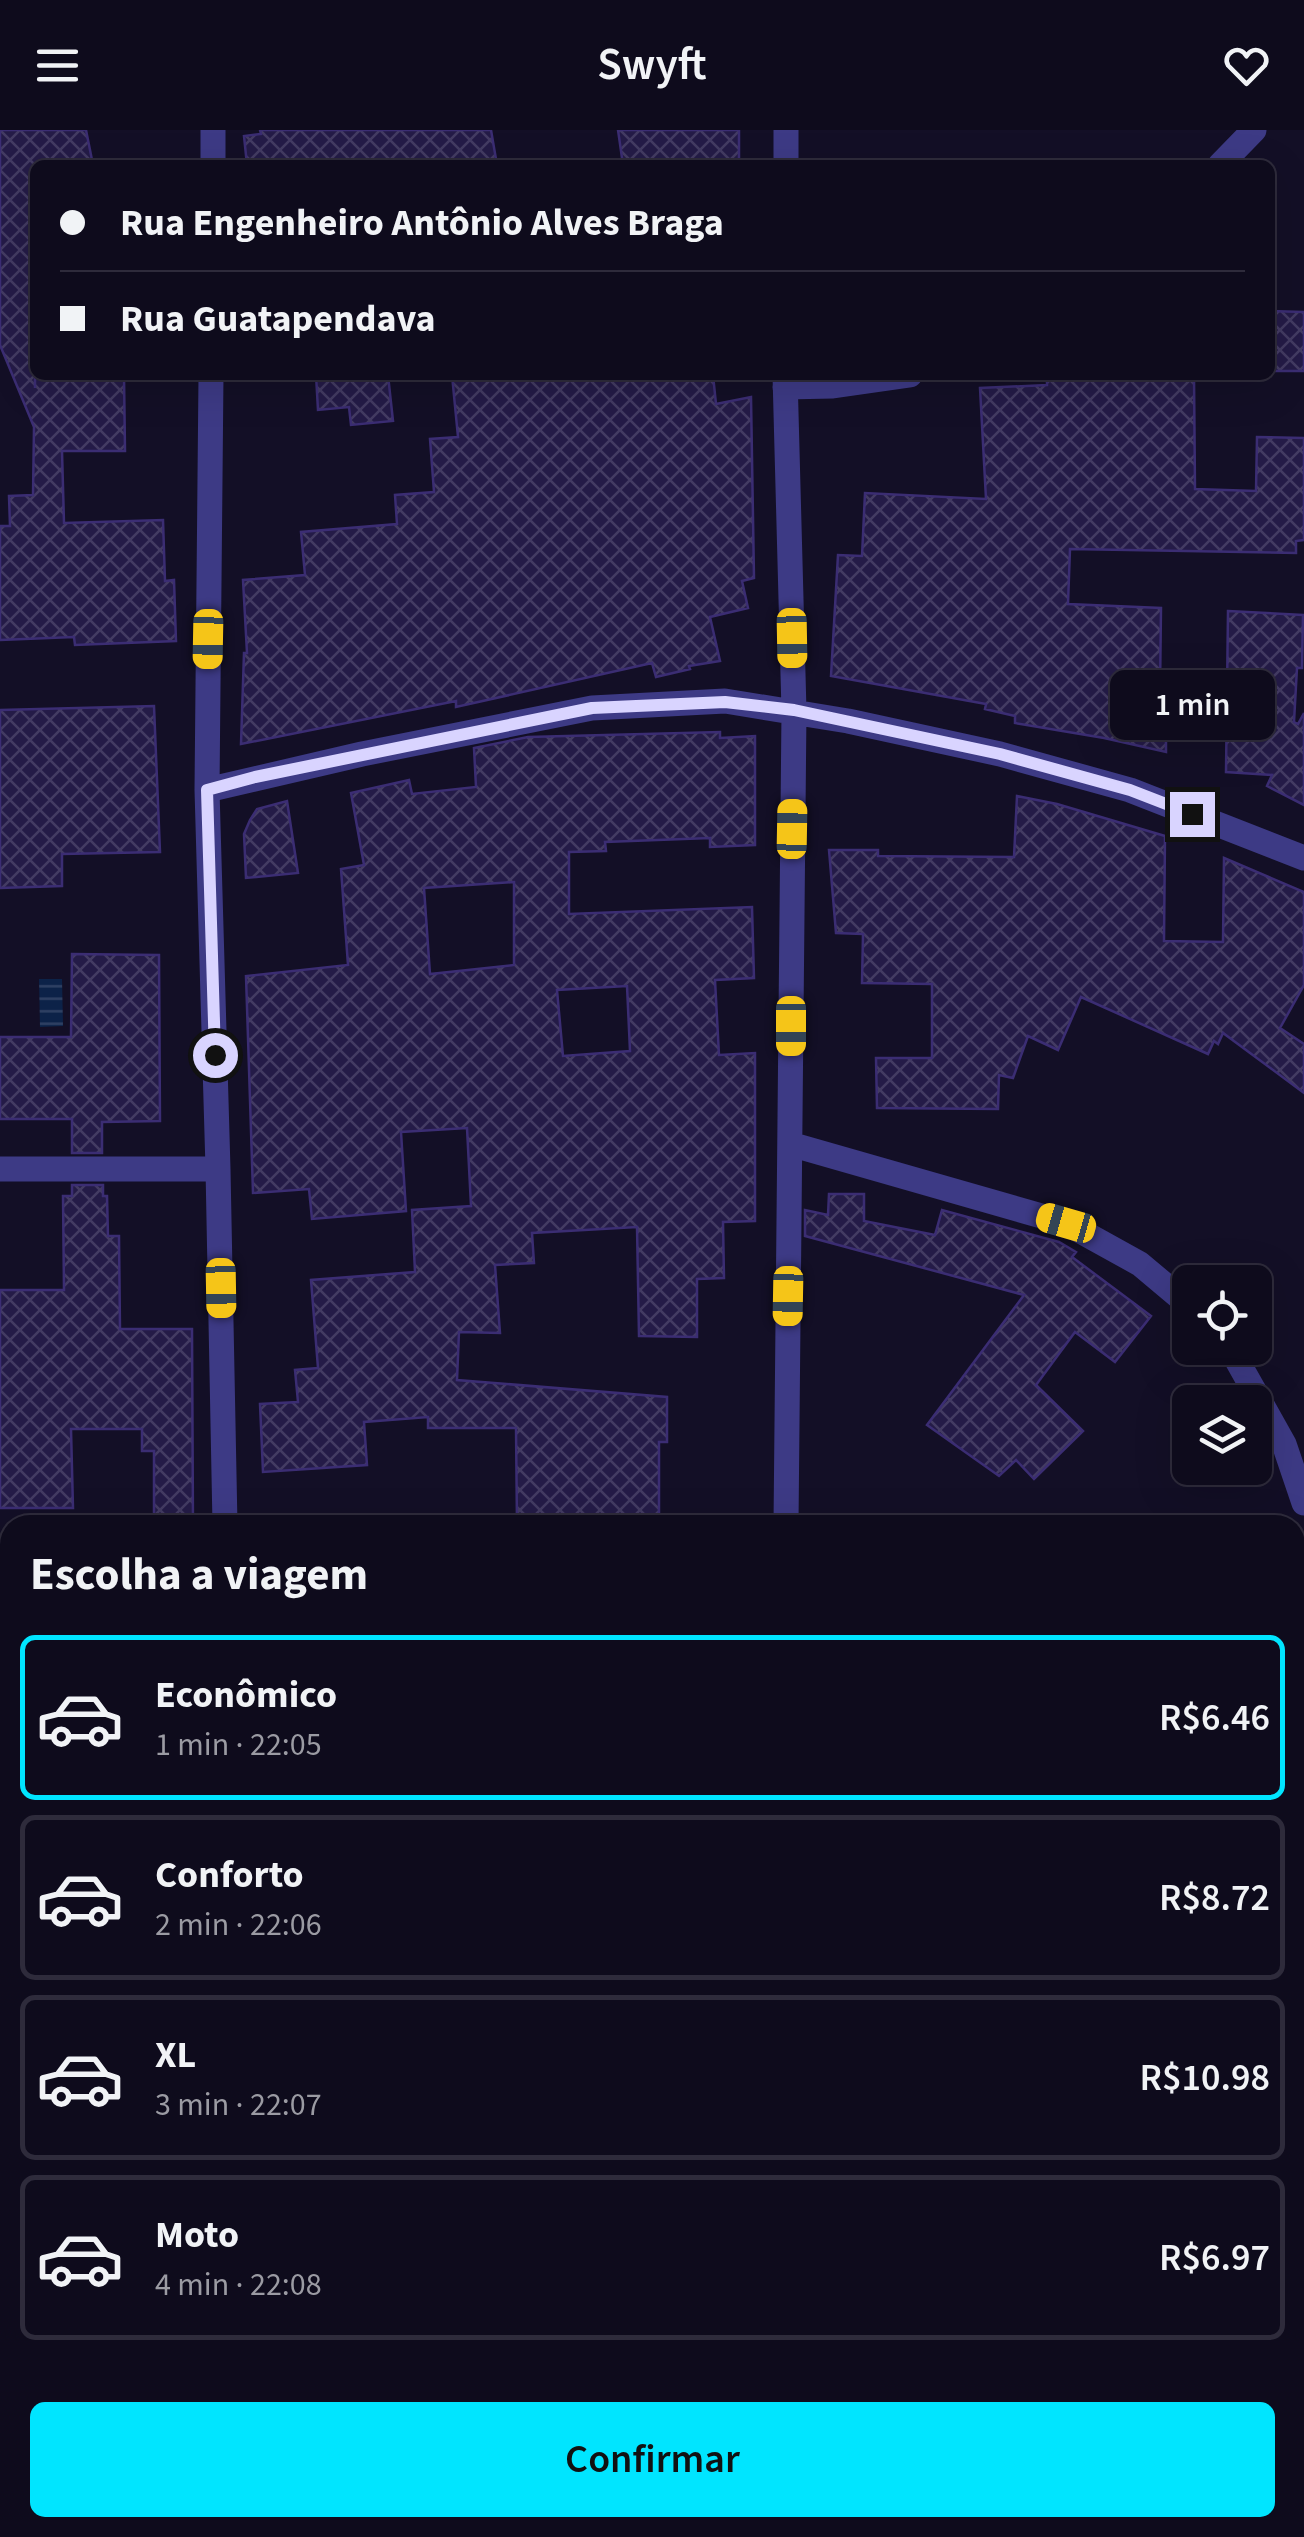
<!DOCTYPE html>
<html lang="pt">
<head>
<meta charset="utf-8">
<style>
	:root { --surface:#0e0b1c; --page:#171425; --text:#f1f3f6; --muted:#9b9ba3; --line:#2e2b3b; --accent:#00e5ff }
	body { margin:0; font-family:"Source Sans 3",sans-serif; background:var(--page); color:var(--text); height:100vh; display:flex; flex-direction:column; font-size:38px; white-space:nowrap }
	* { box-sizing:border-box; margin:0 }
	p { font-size:32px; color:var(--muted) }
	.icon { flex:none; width:55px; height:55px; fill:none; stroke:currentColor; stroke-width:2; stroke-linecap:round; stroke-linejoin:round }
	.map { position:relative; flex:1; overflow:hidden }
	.side { position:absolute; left:0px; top:1385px; width:1305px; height:1022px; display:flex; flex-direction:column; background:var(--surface); border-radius:30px 30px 0 0; box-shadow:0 10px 40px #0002,0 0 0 2px var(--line) }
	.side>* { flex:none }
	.guide { position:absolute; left:30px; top:30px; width:1245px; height:220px; border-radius:15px; box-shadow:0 10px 40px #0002,0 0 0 2px var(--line); display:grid; align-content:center; height:220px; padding:0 30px; background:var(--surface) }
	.fabs { position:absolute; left:1172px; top:1135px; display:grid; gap:20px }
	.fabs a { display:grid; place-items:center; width:100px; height:100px; border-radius:15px; background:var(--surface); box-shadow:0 10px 40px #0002,0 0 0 2px var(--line); font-size:50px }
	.end { position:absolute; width:45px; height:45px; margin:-22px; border:12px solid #d9d4ff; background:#111; box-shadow:0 0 0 5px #111 }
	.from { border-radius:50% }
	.bubble { position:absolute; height:70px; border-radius:15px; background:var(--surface); box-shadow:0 10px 40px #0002,0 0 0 2px var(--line); font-size:32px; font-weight:600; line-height:70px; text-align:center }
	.car { position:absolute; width:30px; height:60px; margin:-30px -15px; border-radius:12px; box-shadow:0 0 8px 2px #0007; background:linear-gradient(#f5c518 24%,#345 0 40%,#f5c518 0 76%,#345 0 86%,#f5c518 0) }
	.guide b { display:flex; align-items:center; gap:35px; height:95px; font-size:38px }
	.guide b+b { border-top:2px solid var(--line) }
	.guide i { width:25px; height:25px; background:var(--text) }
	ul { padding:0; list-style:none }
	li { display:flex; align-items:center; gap:30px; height:165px; margin:0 20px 15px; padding:0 10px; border:5px solid var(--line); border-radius:15px }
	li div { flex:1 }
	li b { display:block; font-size:38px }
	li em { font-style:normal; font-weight:600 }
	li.current { border-color:var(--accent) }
	li>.icon { width:90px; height:90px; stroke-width:1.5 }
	h2 { padding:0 30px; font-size:45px; line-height:120px }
	.cta { display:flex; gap:20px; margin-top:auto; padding:20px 30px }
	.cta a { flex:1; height:115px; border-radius:15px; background:var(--accent); color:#111; font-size:40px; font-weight:600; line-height:115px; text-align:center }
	header { display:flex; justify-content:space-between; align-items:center; height:130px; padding:0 30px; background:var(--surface); font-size:45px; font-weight:600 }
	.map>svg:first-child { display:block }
	.water { fill:url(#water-rules) }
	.building { fill:url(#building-cross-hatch); stroke:#3b2d73; stroke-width:2.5; fill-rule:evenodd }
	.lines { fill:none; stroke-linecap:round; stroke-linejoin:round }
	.minor { stroke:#3d3a85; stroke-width:25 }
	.route { stroke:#d9d4ff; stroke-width:12 }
</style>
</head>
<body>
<header><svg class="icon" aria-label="menu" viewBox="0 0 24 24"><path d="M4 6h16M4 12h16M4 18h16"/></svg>Swyft<svg class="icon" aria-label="heart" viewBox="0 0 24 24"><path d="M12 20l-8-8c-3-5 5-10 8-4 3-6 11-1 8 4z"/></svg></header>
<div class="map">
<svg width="1304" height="2407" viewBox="0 0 1304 2407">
	<defs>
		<pattern id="water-rules" width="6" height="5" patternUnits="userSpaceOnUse" patternTransform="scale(2.5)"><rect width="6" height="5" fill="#0c2248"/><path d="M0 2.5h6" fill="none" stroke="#2f4163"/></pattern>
		<pattern id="building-cross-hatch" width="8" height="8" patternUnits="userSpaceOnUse" patternTransform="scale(2.5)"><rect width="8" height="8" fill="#241b47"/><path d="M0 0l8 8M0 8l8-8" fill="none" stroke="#433b63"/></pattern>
	</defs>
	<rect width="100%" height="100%" fill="#130f26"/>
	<path class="water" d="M39,849h23l1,47 -23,1z"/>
	<path class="building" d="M0,0h86l7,35h-58v223v-13h89l1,76h-63l2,72 99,-3 2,61 9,-1 2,61 -101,4 -1,-8 -74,3v-114h10l-1,-30 24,-1 1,-68 -34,-82z
		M260,0h231l6,35h-250l-3,-29 17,-2z
		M618,0h121v35h-116z
		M1270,181l34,1v59h-34z
		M316,245h72l5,46 -42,4 -2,-18 -31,3z
		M452,245h261l3,29 35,-7 3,181 -12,3 6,27 -38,9 10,44 -31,5 1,3 -34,8 -4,-14 -196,44v-6l-215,43 3,-91h3l-4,-73 62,-5 -4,-43 96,-8 -2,-29 39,-3 -4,-53 28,-2z
		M1047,245h147l1,114 61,2 1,-54 47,1v102l-8,1v12l-226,-4 -2,55 93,4 -1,83 6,1v60l-62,-14 -89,-15v-7l-30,-7 1,-5 -155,-28 7,-121 24,1 3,-63 121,6 -6,-111 67,-3z
		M1228,481l75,4 -1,53h-5l-3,54 4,2 6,-11v92l-37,-19 5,-11 -46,-3z
		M154,576l6,146 -98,2v32l-62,2v-178z
		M720,602v6l35,-2v109l-45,2v-9l-105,4 1,9 -37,1v62l183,-7 2,71 -39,2 4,75 36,-2v168l-32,1 1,56 -27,1v58l-58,-1 -2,-109 -105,6 2,30 -39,2 5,68 -41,-1 -2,48 210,17v45h-8v83h-142l-1,-97h-88v-11l-64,5 3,43 -104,7 -3,-68 38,-2 -3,-32 23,-2 -7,-88 104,-8 -3,-62 59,-4 -4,-78 -66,4 5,79 -94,8 -3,-30 -56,4 -7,-217 102,-11 -7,-96 23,-4 -13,-72 58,-13 3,14 64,-7 -2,-39 54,-11zM514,752v83l-84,9 -6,-86zM627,856l3,65 -67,5 -6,-66z
		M1017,666l40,8 108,32 -1,105 59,1 1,-84 80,34v93l-24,43 24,16v49l-81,-60 -5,11 -4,-3 -6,13 -127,-57 -23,53 -30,-14 -15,42 -14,-3 -1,34 -121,-1 -1,-50h56v-74l-70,-1 1,-49 -27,-1 -7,-83h49v6l136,1z
		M287,671l11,72 -52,5 -2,-44 6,-14 7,-11z
		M72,824l87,1 1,166 -58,1v31h-30v-34h-72v-82h71z
		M72,1055h31v11h4l1,40h11l1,93h72l1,196h-39v-74h-12v-22h-71l2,79h-73v-218h64l-1,-94h9z
		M829,1064h35v27l71,14 7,-25 117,32 17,10 -4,5 79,59 -36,46 -40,-30 -39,53 47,46 -49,48 -18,-19 -17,16 -72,-51 97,-130 -219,-59v-26l23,5z"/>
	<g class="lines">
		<path class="minor" d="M213,35v-35
			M786,35v-35
			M1220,35l34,-35
			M211,245l-4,415 11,379 7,356
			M785,245l9,336 -8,814
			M785,257l48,-1 77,-11
			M207,660l155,-36 230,-46 133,-7 123,20 152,33 130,36 174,68
			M790,1014l276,79 74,41 50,42
			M0,1039h218
			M1227,1218l7,7 50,89 20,59
			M1295,1599h9
			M0,2098l10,5
			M1295,2310l9,1
			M799,2398v9
			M227,2407v-9"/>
	</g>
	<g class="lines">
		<path class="route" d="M215,925l-8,-265 48,-13 337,-69 133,-6 69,8 206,44 130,36 62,24"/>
	</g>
</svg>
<div class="fabs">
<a><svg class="icon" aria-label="locate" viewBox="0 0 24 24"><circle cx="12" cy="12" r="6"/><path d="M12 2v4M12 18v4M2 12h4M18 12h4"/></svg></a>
<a><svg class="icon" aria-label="layers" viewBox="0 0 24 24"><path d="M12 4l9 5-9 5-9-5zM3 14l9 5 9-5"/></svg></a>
</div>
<i class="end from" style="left:215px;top:925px"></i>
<i class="end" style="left:1192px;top:684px"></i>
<div class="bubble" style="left:1110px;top:540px;width:165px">1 min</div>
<i class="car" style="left:792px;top:508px;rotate:179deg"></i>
<i class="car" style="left:208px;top:509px;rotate:181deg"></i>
<i class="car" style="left:792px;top:699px;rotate:1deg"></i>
<i class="car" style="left:791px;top:896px;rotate:180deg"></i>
<i class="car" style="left:1066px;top:1093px;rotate:286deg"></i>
<i class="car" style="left:221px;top:1158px;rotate:179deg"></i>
<i class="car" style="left:788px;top:1166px;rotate:181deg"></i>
<div class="guide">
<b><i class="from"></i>Rua Engenheiro Antônio Alves Braga</b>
<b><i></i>Rua Guatapendava</b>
</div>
<section class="side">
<h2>Escolha a viagem</h2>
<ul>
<li class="current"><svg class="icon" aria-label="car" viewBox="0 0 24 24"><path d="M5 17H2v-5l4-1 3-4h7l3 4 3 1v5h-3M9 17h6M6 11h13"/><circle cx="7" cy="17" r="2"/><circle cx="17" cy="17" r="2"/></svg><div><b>Econômico</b><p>1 min · 22:05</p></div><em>R$6.46</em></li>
<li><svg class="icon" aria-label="car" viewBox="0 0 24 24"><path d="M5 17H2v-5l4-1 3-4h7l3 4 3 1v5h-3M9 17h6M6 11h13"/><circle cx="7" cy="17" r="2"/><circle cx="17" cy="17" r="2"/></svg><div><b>Conforto</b><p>2 min · 22:06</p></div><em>R$8.72</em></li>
<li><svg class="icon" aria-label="car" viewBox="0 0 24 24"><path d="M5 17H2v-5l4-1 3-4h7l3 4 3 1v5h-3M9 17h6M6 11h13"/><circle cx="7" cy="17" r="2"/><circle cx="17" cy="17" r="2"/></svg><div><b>XL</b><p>3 min · 22:07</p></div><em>R$10.98</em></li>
<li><svg class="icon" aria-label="car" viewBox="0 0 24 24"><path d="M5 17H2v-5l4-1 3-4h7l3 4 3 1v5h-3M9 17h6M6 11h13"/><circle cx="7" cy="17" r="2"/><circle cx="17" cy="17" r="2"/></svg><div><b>Moto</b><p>4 min · 22:08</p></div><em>R$6.97</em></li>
</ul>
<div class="cta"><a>Confirmar</a></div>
</section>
</div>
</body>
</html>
